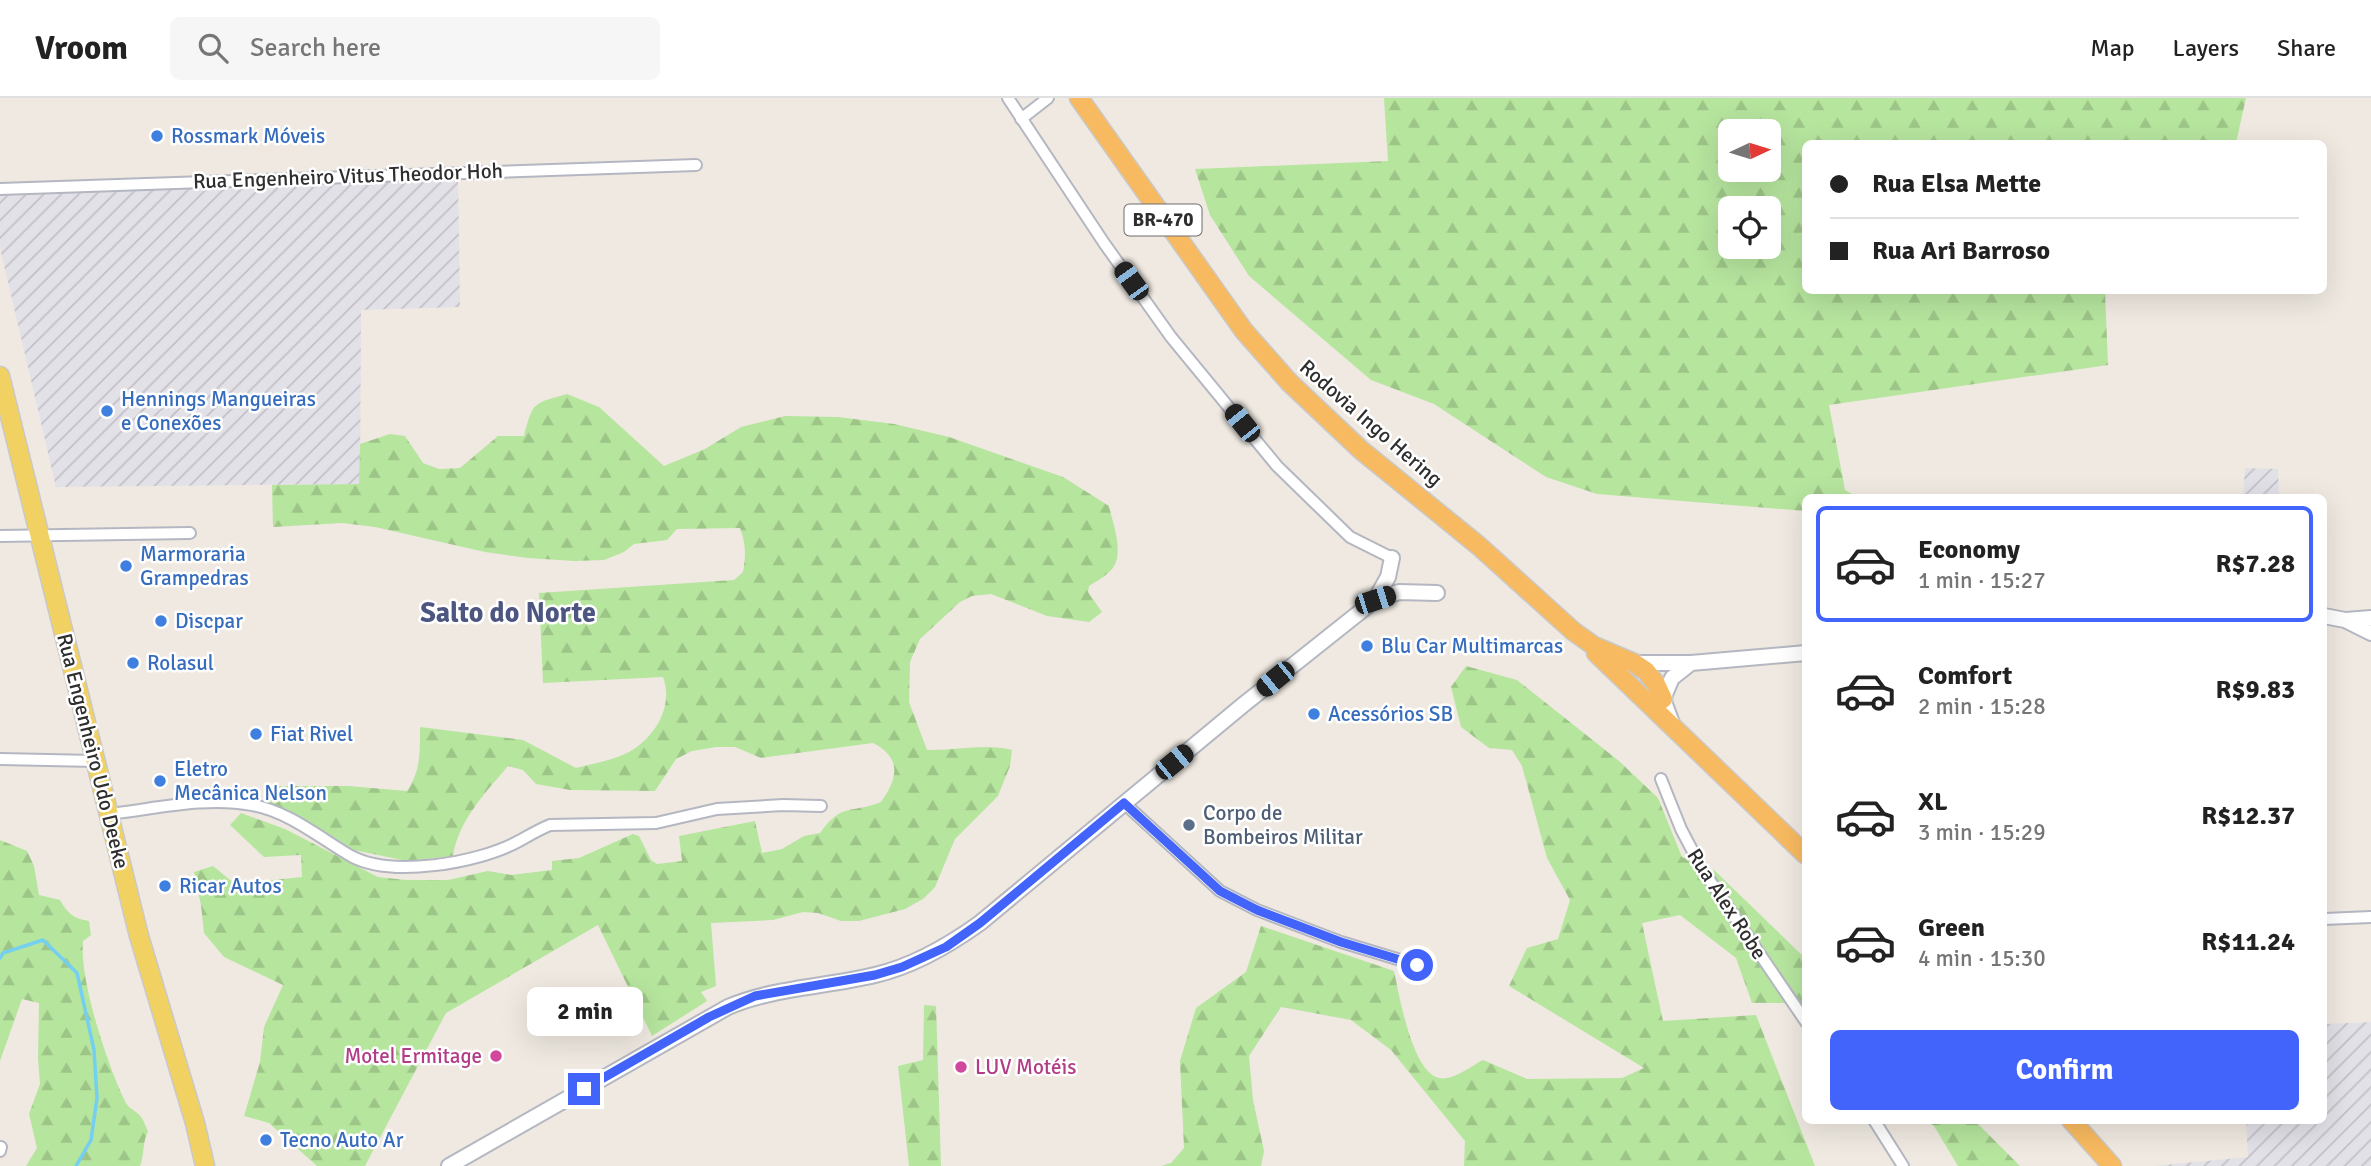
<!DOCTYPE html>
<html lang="en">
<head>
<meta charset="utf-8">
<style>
	:root { --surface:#fff; --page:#f6f6f6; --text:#222; --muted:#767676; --line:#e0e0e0; --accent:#4264fb }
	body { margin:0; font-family:Signika,sans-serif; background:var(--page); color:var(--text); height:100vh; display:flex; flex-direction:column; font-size:26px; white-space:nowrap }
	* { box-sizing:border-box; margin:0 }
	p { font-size:23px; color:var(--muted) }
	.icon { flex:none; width:38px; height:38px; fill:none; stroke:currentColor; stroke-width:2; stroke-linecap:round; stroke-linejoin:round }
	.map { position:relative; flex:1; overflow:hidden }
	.sheet { position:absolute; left:1802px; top:396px; width:525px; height:630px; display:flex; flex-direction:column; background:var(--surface); border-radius:10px; box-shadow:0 7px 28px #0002 }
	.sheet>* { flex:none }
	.top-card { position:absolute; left:1802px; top:42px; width:525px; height:154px; border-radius:10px; box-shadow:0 7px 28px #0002; display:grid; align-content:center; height:154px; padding:0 28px; background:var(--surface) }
	.needle { width:46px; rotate:86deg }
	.buttons { position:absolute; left:1718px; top:21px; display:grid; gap:14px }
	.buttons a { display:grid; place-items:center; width:63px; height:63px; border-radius:10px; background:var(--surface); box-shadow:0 7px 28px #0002; font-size:35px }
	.end { position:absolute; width:32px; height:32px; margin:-16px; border:9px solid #4264fb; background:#fff; box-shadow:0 0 0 4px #fff }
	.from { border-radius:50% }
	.bubble { position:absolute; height:49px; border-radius:10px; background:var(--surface); box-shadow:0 7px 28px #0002; font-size:23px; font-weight:800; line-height:49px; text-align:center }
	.car { position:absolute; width:21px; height:42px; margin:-21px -10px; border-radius:9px; box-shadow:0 0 5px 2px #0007; background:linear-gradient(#222 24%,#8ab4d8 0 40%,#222 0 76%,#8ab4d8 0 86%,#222 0) }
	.top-card b { display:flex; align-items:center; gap:24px; height:66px; font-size:26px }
	.top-card b+b { border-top:2px solid var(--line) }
	.top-card i { width:18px; height:18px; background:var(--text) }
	ul { padding:12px 0 0; list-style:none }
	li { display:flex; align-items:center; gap:21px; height:116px; margin:0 14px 10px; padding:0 14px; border:4px solid transparent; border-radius:10px }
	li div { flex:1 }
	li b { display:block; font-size:26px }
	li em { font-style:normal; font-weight:800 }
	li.current { border-color:var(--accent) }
	li>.icon { width:63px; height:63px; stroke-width:1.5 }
	.button { display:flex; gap:14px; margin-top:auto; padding:14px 28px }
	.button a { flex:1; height:80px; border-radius:10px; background:var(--accent); color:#fff; font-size:28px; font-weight:800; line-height:80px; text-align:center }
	header { display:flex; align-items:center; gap:42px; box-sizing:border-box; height:98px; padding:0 35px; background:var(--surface); border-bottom:2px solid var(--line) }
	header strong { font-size:33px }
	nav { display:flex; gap:38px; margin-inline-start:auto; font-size:24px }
	.search { width:490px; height:63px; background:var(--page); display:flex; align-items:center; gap:18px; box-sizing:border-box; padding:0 24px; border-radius:10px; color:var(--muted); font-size:26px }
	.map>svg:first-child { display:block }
	.industrial { fill:url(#industrial-furrows) }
	.forest { fill:url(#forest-firs); fill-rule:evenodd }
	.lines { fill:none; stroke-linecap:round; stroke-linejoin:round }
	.stream { stroke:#75cff0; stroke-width:3.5 }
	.minor-casing { stroke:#b4b7c1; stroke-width:14 }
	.tertiary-casing { stroke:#b4b7c1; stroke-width:18 }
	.primary-casing { stroke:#c9c9c9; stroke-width:21 }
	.trunk-casing { stroke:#c9c9c9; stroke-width:21 }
	.minor { stroke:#fff; stroke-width:10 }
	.tertiary { stroke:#fff; stroke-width:14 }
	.primary { stroke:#f2d163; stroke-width:18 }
	.trunk { stroke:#f8ba60; stroke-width:18 }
	.route { stroke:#4264fb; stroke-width:9 }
	.shop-dot { fill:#3f7fe0; stroke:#fff; stroke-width:2.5 }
	.service-dot { fill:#5c6f8a; stroke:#fff; stroke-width:2.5 }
	.hotel-dot { fill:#d1479c; stroke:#fff; stroke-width:2.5 }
	.labels { text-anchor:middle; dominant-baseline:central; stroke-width:5; stroke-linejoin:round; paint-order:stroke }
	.shield { fill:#fff; stroke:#6d6d6d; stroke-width:2 }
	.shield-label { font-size:19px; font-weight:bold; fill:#2e2e2e }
	.shop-label { font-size:21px; fill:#366cbe; stroke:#fff; text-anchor:start }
	.street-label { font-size:21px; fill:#2e2e2e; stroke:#fff }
	.service-label { font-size:21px; fill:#4e5e75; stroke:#fff; text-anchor:start }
	.hotel-label { font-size:21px; fill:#b23c85; stroke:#fff; text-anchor:end }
	.district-label { font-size:28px; font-weight:bold; fill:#4d5680; stroke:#fff }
</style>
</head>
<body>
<header>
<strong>Vroom</strong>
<div class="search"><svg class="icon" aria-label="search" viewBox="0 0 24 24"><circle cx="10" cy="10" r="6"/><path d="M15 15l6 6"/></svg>Search here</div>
<nav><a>Map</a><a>Layers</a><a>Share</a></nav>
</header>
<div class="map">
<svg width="2371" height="1068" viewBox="0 0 2371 1068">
	<defs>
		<pattern id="industrial-furrows" width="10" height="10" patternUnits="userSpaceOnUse" patternTransform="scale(1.75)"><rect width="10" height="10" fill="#e3e1e8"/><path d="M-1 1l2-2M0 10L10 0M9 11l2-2" fill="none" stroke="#c3c1c7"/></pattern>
		<pattern id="forest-firs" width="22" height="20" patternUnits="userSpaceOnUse" patternTransform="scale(1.75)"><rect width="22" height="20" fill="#b6e59e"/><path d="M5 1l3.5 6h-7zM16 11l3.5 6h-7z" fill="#9dc588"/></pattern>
	</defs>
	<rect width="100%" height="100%" fill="#efe9e1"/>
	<path class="industrial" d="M458,82l2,127 -99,3 -1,174 -304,3 -56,-239v-53z
		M2245,370l33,1 1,28h-36z
		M2371,924v144h-217l94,-9 -2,-37h78v-89h3l-1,-7z"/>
	<path class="forest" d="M1384,0h862l-10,45 -430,1v146l299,1 3,74 -279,40 16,85 12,7h-51v14l-209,-17 -51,-17 -112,-73 -63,-24 -122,-104 -39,-61 -15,-46 193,-8zM1769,33v39h-38v-39zM1731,110h38v39h-38z
		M567,296l32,13 65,59 41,-17 36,-22 44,-11 53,1 56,7 55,13 114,40 46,29c4,19 18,53 -1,67 -5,5 -13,9 -19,13l-1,6 14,20 -13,10 -42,-6 -56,-22 -19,2 -12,6 -40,37 -10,23 -1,40 18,48c28,1 58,-7 85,0l-2,16 -12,30 -43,43 -20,48 -12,12 -18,10 -46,12h-18l-23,-8 -15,-1 -30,8 -62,3 5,63 -15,6 6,9 -55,35 -54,-111 -152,88 -81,153h-48l-48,-43 -25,-7 16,-54 4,-35 19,-42 -59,-28 -20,-24 -3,-28 -7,-33 19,-6 22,18 67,-7 -1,-22 -37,2 -34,-32 11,-12 44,16 93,48 28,3h42l40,-9 23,4 41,-5v-9l27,-3 54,-24 6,2 12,24 6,4 25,-3 -3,-25 76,-15 7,32 20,-4 22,-13 16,-3c22,-31 31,-19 61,-31 17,-24 21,-44 -8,-59l-112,15 -26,-11h-19l-24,4 -16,8 -21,32 -85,-1 -34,-6 -13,-14 -15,-4c-22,26 -50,55 -55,90l-46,5 -53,-11 -29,-18 -55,-27v-15l4,-4h74l59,5c14,-20 13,-40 13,-64l103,13 53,28c19,-5 41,-8 58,-19 24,-16 39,-45 29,-72l-120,6 -4,-90 195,-13 9,-8c3,-16 3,-28 -3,-44l-63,1 -10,11 -33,4 -10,8 -20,8 -30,1 -46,-3 -43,-6 -110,-25 -33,-4 -69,4 -1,-42 87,-1 1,-40 30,-10 15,2 18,27 16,6 21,-1 38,-32h26c9,-35 9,-32 43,-42z
		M1466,568l51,14 102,81 39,37 24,59 33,14 91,88v57l-12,-13h-42l-16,-45 -56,-43 -38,8 21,98 93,-6 59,151h-351l1,-25 -74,-91 -40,-30 -70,-13 -32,49 4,44 11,51 -3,15h-100l10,-3 13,-15 -4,-87 16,-53 50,-36 15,-46 133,45c5,23 18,101 45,107 14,3 32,-12 44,-18l44,19 95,-1 22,-10 -135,-82 18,-38 31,-9 12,-39 -23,-42 -25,-92 -10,-16 -23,-2 -28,-21 -10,-40z
		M0,742l27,11 7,15 5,29 21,5c7,13 14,19 29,21l2,14 -8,6c-4,39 25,126 43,162 3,6 11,8 15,14 3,4 5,10 7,15 -6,10 -3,21 -8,34h-114l11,-18 -8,-34 11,-30 -2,-26 1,-55 -17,-4 -22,62z
		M924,907l12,1 5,160h-32l-11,-100 25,-6z
		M1925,1022h49l46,46h-62l-24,-40z"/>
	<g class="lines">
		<path class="stream" d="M0,860l3,-5 40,-13 34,33 17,77 3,48 -6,42 -15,26"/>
		<g class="minor-casing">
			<path id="minor" d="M1008,0l96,145 67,94 106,129 73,71 42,21
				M1021,21l27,-21
				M0,91l696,-24
				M0,438l190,-3
				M0,661l95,2
				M1661,681l20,50 21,40 104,153
				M1124,705l96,88 37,19 84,32 76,23
				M109,716c46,-5 97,-18 143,-9 36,6 68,33 99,51 40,22 127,7 166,-14 11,-6 21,-12 33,-17l106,-2 61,-14 66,-4 38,1
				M2324,821l47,-2
				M1874,1022l29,46
				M0,1053l1,-4"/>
		</g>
		<g class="tertiary-casing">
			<path id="tertiary" d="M1375,502l24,-8 38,1
				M2324,518l21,4 26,13
				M2346,522l25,-2
				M1635,565h56l115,-10
				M1673,628l-10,-27 9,-21 19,-15
				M449,1068l279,-159c48,-20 98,-20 147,-32 39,-9 73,-29 105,-52l263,-218 132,-105 13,-23 4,-19"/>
		</g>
		<g class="primary-casing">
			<path id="primary" d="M0,278l139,560 56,187 10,43"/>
		</g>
		<g class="trunk-casing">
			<path id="trunk" d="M1079,0l165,233 45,51 72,68 118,96 94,85 21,15 40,17 12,8 10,13 7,15
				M1596,555l210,202
				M2071,1022l41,46"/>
		</g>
		<use href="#minor" class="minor"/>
		<use href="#tertiary" class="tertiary"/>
		<use href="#primary" class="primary"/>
		<use href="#trunk" class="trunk"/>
	</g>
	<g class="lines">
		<path class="route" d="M584,991l125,-72 46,-21 120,-21 27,-8 44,-20 34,-24 144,-120 96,88 37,19 84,32 76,23"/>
	</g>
	<g class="shop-dot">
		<circle cx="157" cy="38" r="7"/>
		<circle cx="107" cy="313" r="7"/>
		<circle cx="126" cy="468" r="7"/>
		<circle cx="161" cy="523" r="7"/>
		<circle cx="1367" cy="548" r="7"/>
		<circle cx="133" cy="565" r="7"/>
		<circle cx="1314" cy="616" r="7"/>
		<circle cx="256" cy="636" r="7"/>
		<circle cx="160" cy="683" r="7"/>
		<circle cx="165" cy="788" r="7"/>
		<circle cx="266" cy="1042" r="7"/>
	</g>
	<circle class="service-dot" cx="1189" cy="727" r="7"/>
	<g class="hotel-dot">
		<circle cx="496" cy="958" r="7"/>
		<circle cx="961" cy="969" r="7"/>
	</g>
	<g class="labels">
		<rect class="shield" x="1124.5" y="106.5" width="77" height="31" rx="5"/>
		<g class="shield-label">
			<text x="1163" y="122">BR-470</text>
		</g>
		<g class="shop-label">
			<text x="171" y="38">Rossmark Móveis</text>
			<text x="121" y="301">Hennings Mangueiras<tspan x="121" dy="24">e Conexões</tspan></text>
			<text x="140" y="456">Marmoraria<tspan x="140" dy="24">Grampedras</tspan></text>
			<text x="175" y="523">Discpar</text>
			<text x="1381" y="548">Blu Car Multimarcas</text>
			<text x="147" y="565">Rolasul</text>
			<text x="1328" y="616">Acessórios SB</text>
			<text x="270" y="636">Fiat Rivel</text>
			<text x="174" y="671">Eletro<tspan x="174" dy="24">Mecânica Nelson</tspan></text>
			<text x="179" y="788">Ricar Autos</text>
			<text x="280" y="1042">Tecno Auto Ar</text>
		</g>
		<g class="street-label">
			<text transform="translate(348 78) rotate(-2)">Rua Engenheiro Vitus Theodor Hoh</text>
			<text transform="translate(1371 325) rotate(41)">Rodovia Ingo Hering</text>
			<text transform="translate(93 653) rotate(76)">Rua Engenheiro Udo Deeke</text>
			<text transform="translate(1727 806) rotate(57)">Rua Alex Robe</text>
		</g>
		<g class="service-label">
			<text x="1203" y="715">Corpo de<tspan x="1203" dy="24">Bombeiros Militar</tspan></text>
		</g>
		<g class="hotel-label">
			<text x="482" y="958">Motel Ermitage</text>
			<text x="975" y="969" text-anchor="start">LUV Motéis</text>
		</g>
		<g class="district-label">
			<text x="508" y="515">Salto do Norte</text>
		</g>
	</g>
</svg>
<div class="buttons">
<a><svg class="needle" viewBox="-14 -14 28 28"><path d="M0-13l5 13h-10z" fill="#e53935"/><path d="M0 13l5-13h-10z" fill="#767676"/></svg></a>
<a><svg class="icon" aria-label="locate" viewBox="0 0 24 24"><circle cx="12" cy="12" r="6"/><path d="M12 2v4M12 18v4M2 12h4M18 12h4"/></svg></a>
</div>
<i class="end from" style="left:1417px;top:867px"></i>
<i class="end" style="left:584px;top:991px"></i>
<div class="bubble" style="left:527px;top:889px;width:116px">2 min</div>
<i class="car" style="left:1131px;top:183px;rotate:324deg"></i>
<i class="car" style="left:1242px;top:325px;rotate:321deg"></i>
<i class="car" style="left:1375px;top:502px;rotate:72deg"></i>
<i class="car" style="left:1275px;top:581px;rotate:231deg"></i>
<i class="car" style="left:1174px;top:664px;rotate:51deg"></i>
<div class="top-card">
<b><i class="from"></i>Rua Elsa Mette</b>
<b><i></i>Rua Ari Barroso</b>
</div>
<section class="sheet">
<ul>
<li class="current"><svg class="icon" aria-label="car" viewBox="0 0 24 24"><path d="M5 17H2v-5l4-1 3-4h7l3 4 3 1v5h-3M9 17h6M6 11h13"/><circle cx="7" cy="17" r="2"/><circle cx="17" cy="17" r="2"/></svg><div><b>Economy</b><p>1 min · 15:27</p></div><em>R$7.28</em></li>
<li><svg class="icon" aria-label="car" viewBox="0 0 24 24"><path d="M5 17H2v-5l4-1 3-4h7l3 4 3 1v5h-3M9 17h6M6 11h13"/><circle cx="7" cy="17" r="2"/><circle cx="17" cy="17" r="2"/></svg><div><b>Comfort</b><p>2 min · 15:28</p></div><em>R$9.83</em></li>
<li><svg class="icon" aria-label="car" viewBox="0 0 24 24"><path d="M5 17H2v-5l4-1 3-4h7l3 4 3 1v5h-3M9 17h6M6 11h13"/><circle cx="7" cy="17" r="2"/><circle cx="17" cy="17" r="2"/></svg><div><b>XL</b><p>3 min · 15:29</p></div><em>R$12.37</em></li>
<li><svg class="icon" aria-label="car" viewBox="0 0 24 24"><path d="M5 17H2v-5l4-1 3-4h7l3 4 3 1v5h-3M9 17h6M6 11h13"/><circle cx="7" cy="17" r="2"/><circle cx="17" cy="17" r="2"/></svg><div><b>Green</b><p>4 min · 15:30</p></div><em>R$11.24</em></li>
</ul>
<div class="button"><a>Confirm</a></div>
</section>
</div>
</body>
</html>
